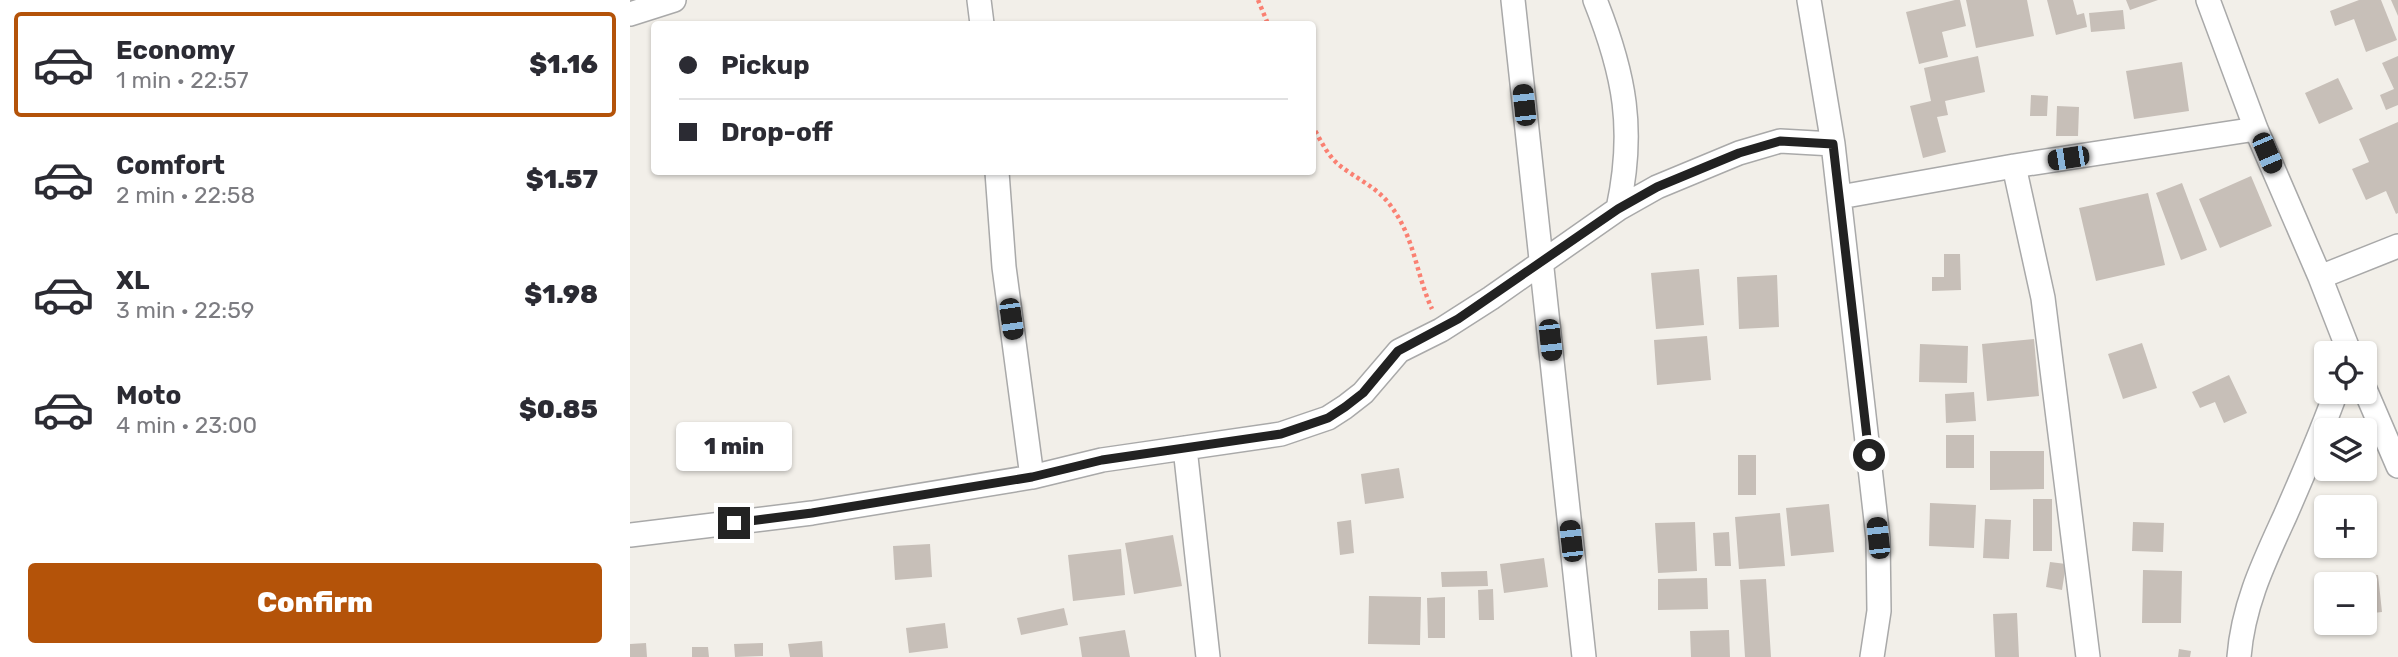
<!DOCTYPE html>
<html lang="en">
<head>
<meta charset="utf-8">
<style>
	:root { --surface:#fff; --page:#f7f7f7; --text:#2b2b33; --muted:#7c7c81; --line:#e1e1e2; --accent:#b45309 }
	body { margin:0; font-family:Rubik,sans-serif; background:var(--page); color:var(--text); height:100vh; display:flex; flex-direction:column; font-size:26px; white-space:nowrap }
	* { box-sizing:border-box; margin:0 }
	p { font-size:23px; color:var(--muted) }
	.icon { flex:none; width:38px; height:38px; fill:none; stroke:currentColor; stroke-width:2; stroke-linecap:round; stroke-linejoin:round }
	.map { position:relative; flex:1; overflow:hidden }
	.details { display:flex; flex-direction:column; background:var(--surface); width:630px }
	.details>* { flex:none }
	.banner { position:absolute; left:21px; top:21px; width:665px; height:154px; border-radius:7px; box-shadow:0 2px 5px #0004; display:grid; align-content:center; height:154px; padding:0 28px; background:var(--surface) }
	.buttons { position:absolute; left:1684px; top:341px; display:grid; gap:14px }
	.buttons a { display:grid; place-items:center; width:63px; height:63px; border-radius:7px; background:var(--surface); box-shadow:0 2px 5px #0004; font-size:35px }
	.end { position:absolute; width:32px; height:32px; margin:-16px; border:9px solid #222; background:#fff; box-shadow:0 0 0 4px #fff }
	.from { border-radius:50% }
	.bubble { position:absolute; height:49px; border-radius:7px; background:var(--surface); box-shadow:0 2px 5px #0004; font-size:23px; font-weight:800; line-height:49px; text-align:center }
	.car { position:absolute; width:21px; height:42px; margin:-21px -10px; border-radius:9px; box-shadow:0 0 5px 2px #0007; background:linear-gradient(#222 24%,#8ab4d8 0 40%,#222 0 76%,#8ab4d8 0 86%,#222 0) }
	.banner b { display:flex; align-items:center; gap:24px; height:66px; font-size:26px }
	.banner b+b { border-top:2px solid var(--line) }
	.banner i { width:18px; height:18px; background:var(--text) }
	ul { padding:12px 0 0; list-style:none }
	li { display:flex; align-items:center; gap:21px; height:105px; margin:0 14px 10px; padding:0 14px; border:4px solid transparent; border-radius:7px }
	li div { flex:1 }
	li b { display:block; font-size:26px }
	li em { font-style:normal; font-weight:800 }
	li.current { border-color:var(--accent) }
	li>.icon { width:63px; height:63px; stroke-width:1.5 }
	.button { display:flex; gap:14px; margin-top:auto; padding:14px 28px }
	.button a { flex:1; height:80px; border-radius:7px; background:var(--accent); color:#fff; font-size:28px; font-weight:800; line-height:80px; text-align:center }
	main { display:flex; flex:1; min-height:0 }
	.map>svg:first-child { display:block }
	.building { fill:#c7bfb8 }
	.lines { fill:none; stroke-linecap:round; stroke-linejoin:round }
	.street-casing { stroke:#a9a9a9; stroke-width:26 }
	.path { stroke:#fa8072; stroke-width:4.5; stroke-dasharray:3.5 3.5; stroke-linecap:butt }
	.street { stroke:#fff; stroke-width:23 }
	.route { stroke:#222; stroke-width:9 }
</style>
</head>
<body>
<main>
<section class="details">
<ul>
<li class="current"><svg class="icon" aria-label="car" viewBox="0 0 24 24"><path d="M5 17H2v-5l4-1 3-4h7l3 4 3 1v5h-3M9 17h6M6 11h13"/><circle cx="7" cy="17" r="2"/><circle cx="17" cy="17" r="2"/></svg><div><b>Economy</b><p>1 min · 22:57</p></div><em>$1.16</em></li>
<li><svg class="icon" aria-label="car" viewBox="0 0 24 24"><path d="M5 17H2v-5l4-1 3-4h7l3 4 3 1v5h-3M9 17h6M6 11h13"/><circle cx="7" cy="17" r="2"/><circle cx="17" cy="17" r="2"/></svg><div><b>Comfort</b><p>2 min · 22:58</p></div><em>$1.57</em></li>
<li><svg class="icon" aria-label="car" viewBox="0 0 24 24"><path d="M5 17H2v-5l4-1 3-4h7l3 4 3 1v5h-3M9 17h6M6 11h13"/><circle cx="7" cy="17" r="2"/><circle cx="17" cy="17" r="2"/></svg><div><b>XL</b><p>3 min · 22:59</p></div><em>$1.98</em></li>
<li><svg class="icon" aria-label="car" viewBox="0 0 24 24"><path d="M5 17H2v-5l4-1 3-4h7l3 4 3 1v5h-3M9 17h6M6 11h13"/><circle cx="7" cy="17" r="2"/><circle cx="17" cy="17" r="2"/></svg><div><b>Moto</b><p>4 min · 23:00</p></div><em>$0.85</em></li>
</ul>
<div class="button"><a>Confirm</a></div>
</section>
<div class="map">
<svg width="1768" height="657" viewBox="0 0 1768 657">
	<rect width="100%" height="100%" fill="#f2efe9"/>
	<path class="building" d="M1325,0h5l6,26 -24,6 6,25 -29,7 -13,-52z
		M1336,0h61l7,36 -58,12z
		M1417,0h26l4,15 7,-2 3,14 -31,8z
		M1496,0h32l-28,10z
		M1729,0h22l16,40 -31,12 -12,-33 -19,7 -5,-15z
		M1761,0h7v16z
		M1493,10l2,19 -34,3 -2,-19z
		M1348,56l7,36 -40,9 3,14 -11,2 9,35 -23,6 -13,-52 21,-5 -7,-33z
		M1768,56v49l-12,5 -6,-15 14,-6 -12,-26z
		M1552,62l7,49 -55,8 -8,-48z
		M1708,78l15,31 -34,15 -14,-31z
		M1401,95l17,1 -1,20h-17z
		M1427,106l22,1 -1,29h-22z
		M1768,122v91l-2,1 -10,-23 -20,9 -14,-31 17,-7 -10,-23z
		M1621,176l21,50 -52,22 -21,-49z
		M1552,183l25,67 -26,10 -25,-67z
		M1518,193l17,72 -69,16 -17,-73z
		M1314,254h16l1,36 -29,1v-14h12z
		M1069,269l5,56 -48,4 -5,-56z
		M1147,275l2,52 -40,2 -2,-52z
		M1077,336l4,44 -54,5 -3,-45z
		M1404,339l5,57 -52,5 -5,-57z
		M1512,343l15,45 -34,11 -15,-45z
		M1290,344l48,2 -1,37 -48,-1z
		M1599,375l18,38 -23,10 -9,-21 -15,6 -8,-16z
		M1344,392l2,29 -30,2 -1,-29z
		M1316,435h28v33h-28z
		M1360,451h54v38l-54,1z
		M1108,455h18v40h-18z
		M769,468l5,30 -39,6 -4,-30z
		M1403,499h19v52h-19z
		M1300,503l46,2 -2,43 -45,-2z
		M1199,504l5,48 -43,4 -5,-48z
		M1150,513l5,53 -46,3 -4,-52z
		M1355,519l26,1 -2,39 -26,-1z
		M721,520l3,33 -14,2 -3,-33z
		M1065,522l2,49 -39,2 -3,-50z
		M1503,522l31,1 -1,29 -31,-1z
		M1099,532l2,34h-16l-2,-33z
		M543,535l9,51 -48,8 -9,-51z
		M300,544l2,33 -37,3 -2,-34z
		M491,549l4,46 -52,6 -5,-46z
		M914,558l4,29 -44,6 -4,-29z
		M1420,562l16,2 -4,26 -16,-3z
		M1513,570l39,1 -1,52h-39z
		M857,571l1,15 -46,1 -1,-15z
		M1748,575l4,37 -18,2v-30h-33l-1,-4z
		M1077,578l1,31 -50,1v-31z
		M1136,579l5,78h-26l-5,-77z
		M863,589l1,31h-15l-1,-30z
		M739,596l52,1 -1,48 -52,-1z
		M815,597v41h-17l-1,-40z
		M434,608l4,17 -47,10 -4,-17z
		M1387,613l2,44h-24l-2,-43z
		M315,623l3,25 -39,5 -3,-25z
		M495,630l5,27h-48l-3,-20z
		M1099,630l1,27h-39l-1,-26z
		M192,641l1,16h-33l-2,-13z
		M16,643l1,14h-17v-13z
		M133,643v13l-28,1 -1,-13z
		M62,647h16l1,10h-17z
		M1549,649l12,2 -1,6h-12z"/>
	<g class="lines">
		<g class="street-casing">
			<path id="street" d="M349,0l3,24
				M883,0l71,657
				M965,0c30,75 40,130 23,209
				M1179,0l24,144 45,394 1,73 -7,46
				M1578,0l48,129 64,148 30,77
				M0,14l44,-14
				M1384,166l29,132 45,359
				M367,172l7,95 28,210
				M1210,197l174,-31 242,-37
				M1690,277l78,-31
				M1734,387l34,79
				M555,448l23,209
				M0,535l182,-22 220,-36 70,-17 179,-26 47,-16 17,-11 18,-14 36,-42 42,-21 50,-32 127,-89 39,-22 82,-34 41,-12 53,3
				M1609,657c4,-52 25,-95 46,-141 18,-41 36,-82 51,-124"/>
		</g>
		<path class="path" d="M628,0l10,24
			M682,125c8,14 15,30 27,40 15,12 35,21 48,36 28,34 28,71 45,108"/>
		<use href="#street" class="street"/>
	</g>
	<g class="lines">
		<path class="route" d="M104,523l78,-10 220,-36 70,-17 179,-26 47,-16 17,-11 18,-14 35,-42 60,-32 160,-110 39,-22 82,-34 41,-12 53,3 36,311"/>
	</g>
</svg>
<div class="buttons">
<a><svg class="icon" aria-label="locate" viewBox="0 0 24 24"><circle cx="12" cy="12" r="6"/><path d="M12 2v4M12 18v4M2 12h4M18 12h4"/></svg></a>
<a><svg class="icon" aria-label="layers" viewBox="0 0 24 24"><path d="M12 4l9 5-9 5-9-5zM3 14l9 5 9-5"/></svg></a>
<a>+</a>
<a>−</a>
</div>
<i class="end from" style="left:1239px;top:455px"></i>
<i class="end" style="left:104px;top:523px"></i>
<div class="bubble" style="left:46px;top:422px;width:116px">1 min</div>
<i class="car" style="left:894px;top:105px;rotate:354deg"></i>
<i class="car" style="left:1637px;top:153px;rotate:157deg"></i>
<i class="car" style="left:1438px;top:158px;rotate:261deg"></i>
<i class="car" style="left:381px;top:319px;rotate:172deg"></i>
<i class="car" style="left:920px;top:340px;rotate:174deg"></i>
<i class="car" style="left:1248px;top:538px;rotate:354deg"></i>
<i class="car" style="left:941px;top:541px;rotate:354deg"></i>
<div class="banner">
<b><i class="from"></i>Pickup</b>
<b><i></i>Drop-off</b>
</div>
</div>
</main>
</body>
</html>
